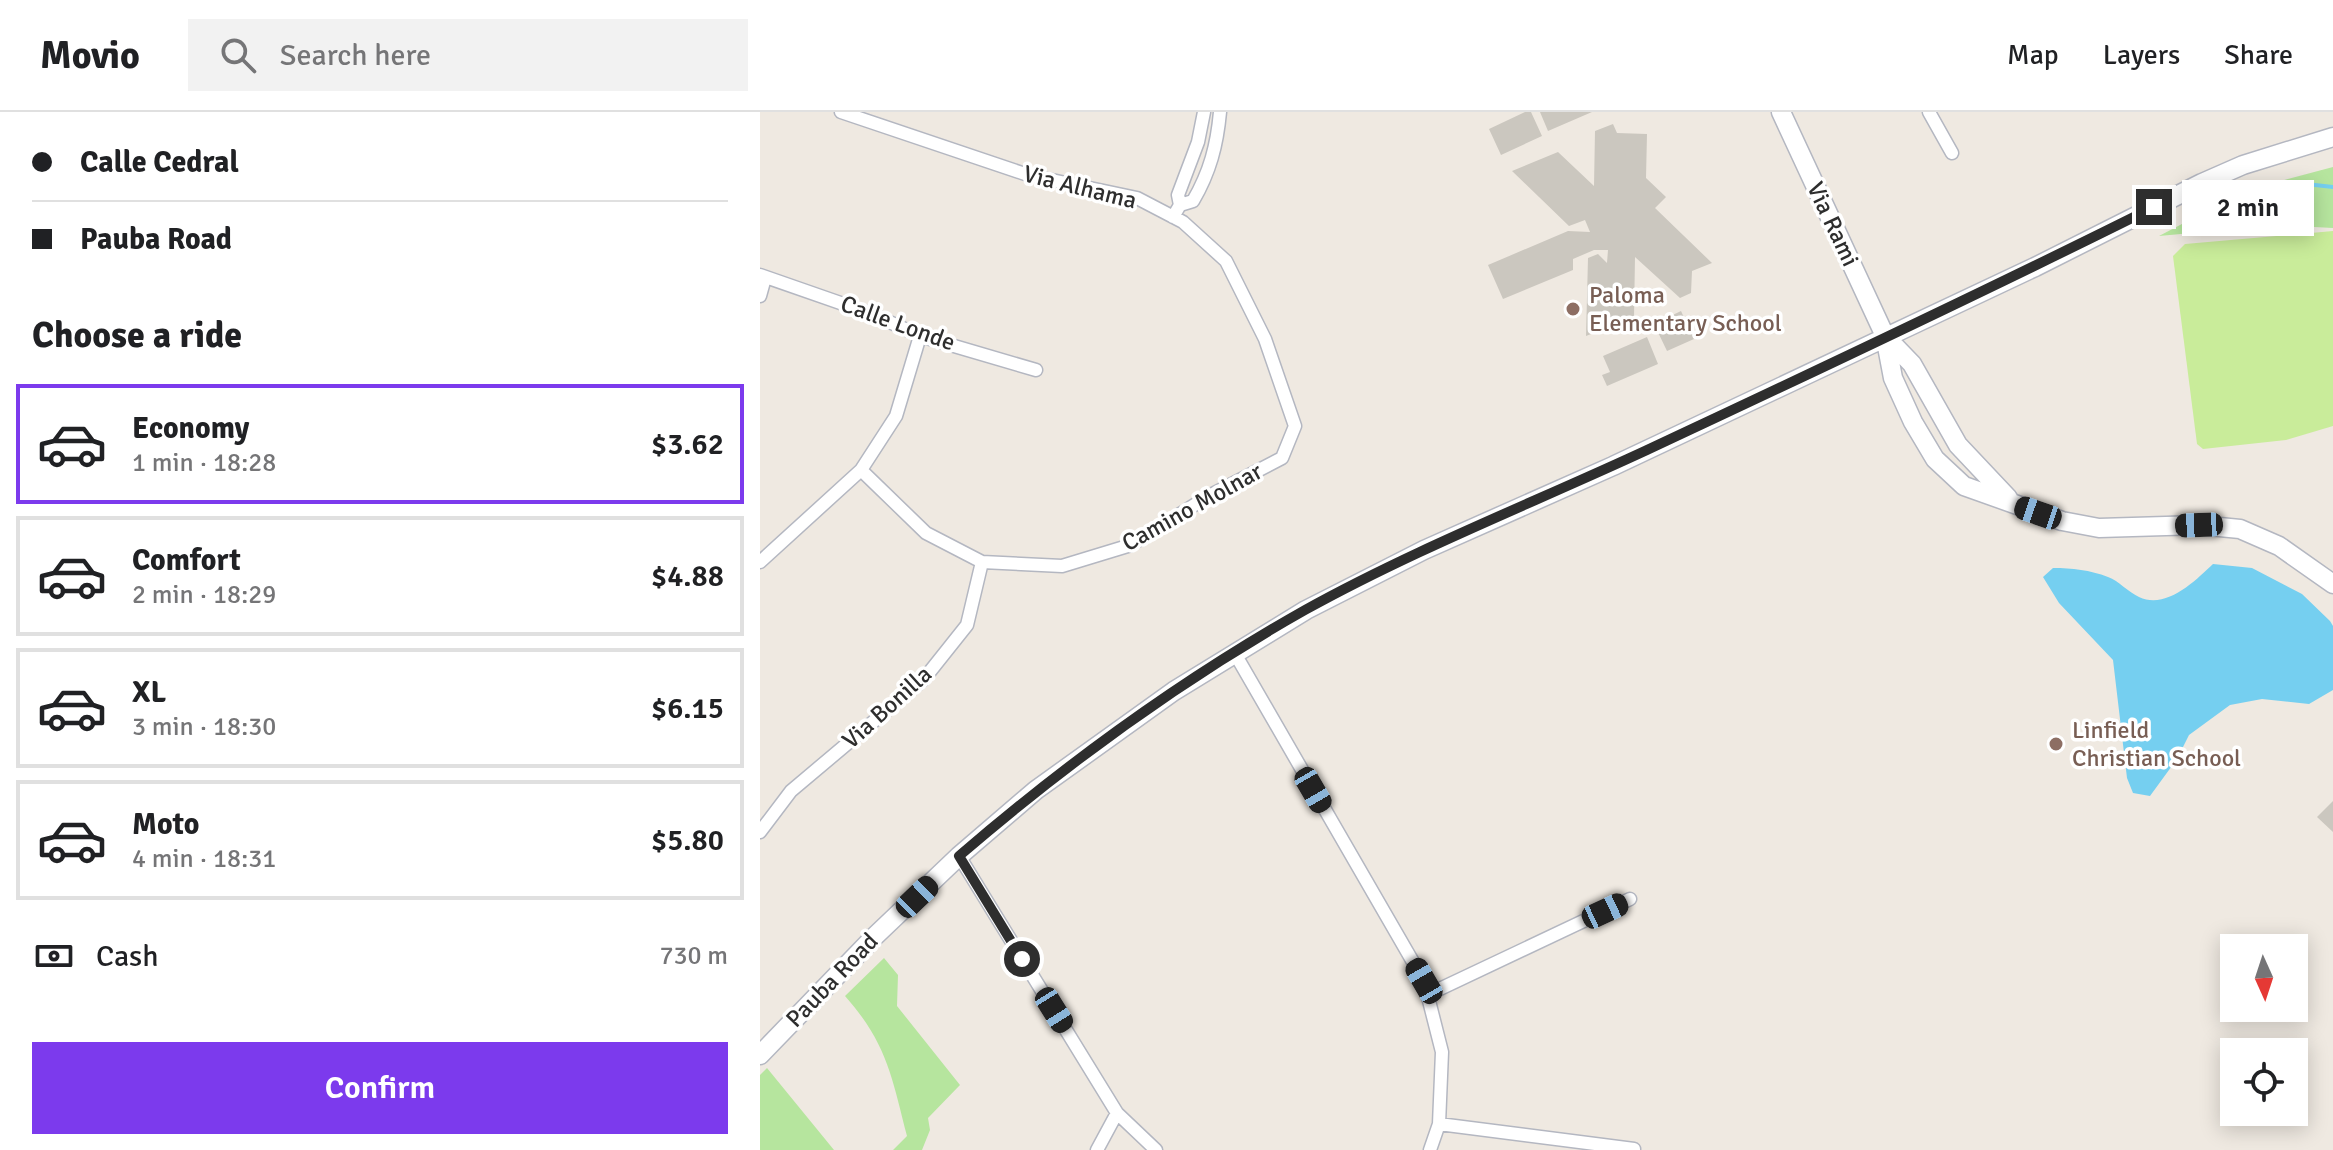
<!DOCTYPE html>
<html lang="en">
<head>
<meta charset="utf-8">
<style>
	:root { --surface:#fff; --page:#f2f2f2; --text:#202124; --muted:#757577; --line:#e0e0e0; --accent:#7c3aed }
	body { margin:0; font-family:Signika,sans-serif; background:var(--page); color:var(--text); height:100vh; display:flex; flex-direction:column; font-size:30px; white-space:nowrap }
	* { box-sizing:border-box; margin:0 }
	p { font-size:26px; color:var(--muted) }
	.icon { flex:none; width:44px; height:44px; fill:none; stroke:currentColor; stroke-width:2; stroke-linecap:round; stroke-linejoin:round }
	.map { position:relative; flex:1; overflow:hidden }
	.sheet { display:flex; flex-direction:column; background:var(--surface); width:760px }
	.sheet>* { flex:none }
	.guide { display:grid; align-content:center; height:176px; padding:0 32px; background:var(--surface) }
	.needle { width:52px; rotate:177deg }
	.buttons { position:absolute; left:1460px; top:822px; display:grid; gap:16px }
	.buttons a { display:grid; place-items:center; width:88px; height:88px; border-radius:0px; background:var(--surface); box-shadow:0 4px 20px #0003; font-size:40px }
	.end { position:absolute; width:36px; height:36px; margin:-18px; border:10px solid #2e2e2e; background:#fff; box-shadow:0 0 0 4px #fff }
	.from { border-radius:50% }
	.bubble { position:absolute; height:56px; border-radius:0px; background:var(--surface); box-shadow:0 4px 20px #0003; font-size:26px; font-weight:600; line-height:56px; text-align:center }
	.car { position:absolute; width:24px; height:48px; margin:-24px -12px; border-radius:10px; box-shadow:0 0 6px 2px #0007; background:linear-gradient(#222 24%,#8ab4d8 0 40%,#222 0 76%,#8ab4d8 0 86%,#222 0) }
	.guide b { display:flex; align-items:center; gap:28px; height:76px; font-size:30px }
	.guide b+b { border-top:2px solid var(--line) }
	.guide i { width:20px; height:20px; background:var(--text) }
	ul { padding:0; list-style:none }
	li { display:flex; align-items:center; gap:24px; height:120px; margin:0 16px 12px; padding:0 16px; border:4px solid var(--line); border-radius:0px }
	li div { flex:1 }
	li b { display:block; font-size:30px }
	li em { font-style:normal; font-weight:600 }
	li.active { border-color:var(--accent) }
	li>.icon { width:72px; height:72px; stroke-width:1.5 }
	h2 { padding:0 32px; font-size:36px; line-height:96px }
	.pay { display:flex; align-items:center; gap:20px; height:88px; padding:0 32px; font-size:30px }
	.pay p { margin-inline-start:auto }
	.primary-button { display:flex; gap:16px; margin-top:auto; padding:16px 32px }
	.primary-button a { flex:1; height:92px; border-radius:0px; background:var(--accent); color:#fff; font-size:32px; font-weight:600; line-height:92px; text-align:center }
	header { display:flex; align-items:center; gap:48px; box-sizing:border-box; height:112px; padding:0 40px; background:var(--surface); border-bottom:2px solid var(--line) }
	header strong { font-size:38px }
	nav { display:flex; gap:44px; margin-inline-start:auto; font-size:28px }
	.search { width:560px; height:72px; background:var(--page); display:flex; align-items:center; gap:20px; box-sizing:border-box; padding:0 28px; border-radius:0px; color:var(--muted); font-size:30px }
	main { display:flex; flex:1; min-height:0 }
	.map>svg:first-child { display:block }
	.green { fill:#b6e59e }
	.pitch { fill:#c9ec9a }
	.water { fill:#75cff0 }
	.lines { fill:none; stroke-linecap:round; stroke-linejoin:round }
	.stream { stroke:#75cff0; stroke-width:4 }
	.building { fill:#cbc7bf }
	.street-casing { stroke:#b4b7c1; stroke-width:15 }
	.secondary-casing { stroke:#b4b7c1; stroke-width:21 }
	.street { stroke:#fff; stroke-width:12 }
	.secondary { stroke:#fff; stroke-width:18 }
	.route { stroke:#2e2e2e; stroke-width:10 }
	.education-dot { fill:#8d6e63; stroke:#fff; stroke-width:3 }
	.labels { text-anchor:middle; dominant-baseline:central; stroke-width:7; stroke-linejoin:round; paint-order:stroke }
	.street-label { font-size:24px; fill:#2e2e2e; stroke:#fff }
	.education-label { font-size:24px; fill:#785e54; stroke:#fff; text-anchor:start }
</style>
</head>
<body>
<header>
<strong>Movio</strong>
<div class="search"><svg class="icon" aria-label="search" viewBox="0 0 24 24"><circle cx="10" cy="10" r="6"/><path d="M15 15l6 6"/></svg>Search here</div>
<nav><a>Map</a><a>Layers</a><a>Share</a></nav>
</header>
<main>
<section class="sheet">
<div class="guide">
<b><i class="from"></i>Calle Cedral</b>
<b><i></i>Pauba Road</b>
</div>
<h2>Choose a ride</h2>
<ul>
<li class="active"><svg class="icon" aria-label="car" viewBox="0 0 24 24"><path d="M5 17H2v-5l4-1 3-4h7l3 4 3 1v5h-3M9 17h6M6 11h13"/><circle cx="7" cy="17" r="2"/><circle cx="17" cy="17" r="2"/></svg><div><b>Economy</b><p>1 min · 18:28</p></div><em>$3.62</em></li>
<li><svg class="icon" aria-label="car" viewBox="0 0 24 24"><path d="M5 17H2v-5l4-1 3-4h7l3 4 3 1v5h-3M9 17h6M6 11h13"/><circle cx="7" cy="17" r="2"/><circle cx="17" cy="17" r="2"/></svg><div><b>Comfort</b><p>2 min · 18:29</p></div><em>$4.88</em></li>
<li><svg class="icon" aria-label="car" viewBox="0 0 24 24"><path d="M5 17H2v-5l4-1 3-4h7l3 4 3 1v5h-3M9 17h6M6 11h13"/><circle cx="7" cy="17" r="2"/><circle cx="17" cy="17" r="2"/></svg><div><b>XL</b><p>3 min · 18:30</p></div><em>$6.15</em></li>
<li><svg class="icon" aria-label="car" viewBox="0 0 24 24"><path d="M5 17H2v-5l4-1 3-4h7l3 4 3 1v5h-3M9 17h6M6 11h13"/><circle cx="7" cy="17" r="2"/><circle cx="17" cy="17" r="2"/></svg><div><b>Moto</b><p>4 min · 18:31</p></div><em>$5.80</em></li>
</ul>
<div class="pay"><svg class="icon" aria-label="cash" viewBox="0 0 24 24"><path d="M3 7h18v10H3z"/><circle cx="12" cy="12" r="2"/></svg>Cash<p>730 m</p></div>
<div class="primary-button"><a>Confirm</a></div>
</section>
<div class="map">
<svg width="1573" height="1038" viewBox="0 0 1573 1038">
	<rect width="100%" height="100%" fill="#efe9e1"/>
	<path class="green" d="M1573,55v61l-54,-3 -120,11 88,-46z
		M124,846l14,17 -1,31 63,79 -32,33 2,12 -8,20h-29l14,-14c-15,-58 -20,-93 -62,-140z
		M7,956l67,82h-74v-75z"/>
	<path class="pitch" d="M1573,119v195l-47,14 -83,9 -6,-5 -24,-188 12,-12z"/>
	<path class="water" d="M1453,452l39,4 50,26 28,27 3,5v64l-24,14 -47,-5 -32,6 -41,30 -12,24 -27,37 -17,-3 -6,-15 -14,-118 -54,-57 -16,-26 10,-9c19,0 37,2 55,9 11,4 20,15 31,20 27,13 56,-16 74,-33z"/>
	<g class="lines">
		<path class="stream" d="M1546,72l27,3"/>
	</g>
	<path class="building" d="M765,0h6l11,24 -41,19 -12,-26z
		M780,0h52l-44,19z
		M853,12l4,9 30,1 -1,44 20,19 -11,11 57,55 -20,8 -1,22 -11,5 -45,-41 -1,60 -48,19 2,-78 10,-4 9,9 1,-13h-14l-21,9v11l-70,29 -15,-34 80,-34 22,1 -5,-12 -16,6 -57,-55 46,-19 36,34 1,-55z
		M921,199l13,28 -27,12 -13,-27z
		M887,225l11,27 -51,22 -5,-11 8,-3 -7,-16z
		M1573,689v31l-16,-15z"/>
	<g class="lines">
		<g class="street-casing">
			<path id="street" d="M81,0l187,63 109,23 46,24 43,39 39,78 30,87 -13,32 -75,39 -76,48 -69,21 -80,-4 -56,-29 -65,-63
				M1169,0l23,41
				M420,93l-2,-10 20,-53 6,-30
				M413,105l7,-12 13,-4c17,-29 24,-56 27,-89
				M0,163l112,39 48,22 116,34
				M0,184l5,-18
				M0,450l101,-92 35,-54 24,-80
				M474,540l190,329 18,71 -3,72 -9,26
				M0,720l31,-41 133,-112 43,-54 15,-63
				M199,744l158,257 39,37
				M667,883l203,-96
				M679,1012l195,25
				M337,1038l20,-37"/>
		</g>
		<g class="secondary-casing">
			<path id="secondary" d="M1021,0l104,224 8,42 20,44 22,37 29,27 98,35 37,7 100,-3 41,4 39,17 54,38
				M1125,224l27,28 46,81 50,53
				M0,943l114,-118 85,-81 77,-66 138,-99 132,-81 118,-60 189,-84 422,-199 167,-84 41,-18 90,-28"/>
		</g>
		<use href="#street" class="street"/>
		<use href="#secondary" class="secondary"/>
	</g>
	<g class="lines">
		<path class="route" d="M262,847l-63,-103c108,-93 222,-176 346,-246 110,-61 228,-107 342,-160 169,-79 339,-159 507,-243"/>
	</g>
	<g class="education-dot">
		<circle cx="813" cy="197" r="8"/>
		<circle cx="1296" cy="632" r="8"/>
	</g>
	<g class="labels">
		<g class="street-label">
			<text transform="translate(320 75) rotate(14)">Via Alhama</text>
			<text transform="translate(1073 112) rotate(65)">Via Rami</text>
			<text transform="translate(138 211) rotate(20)">Calle Londe</text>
			<text transform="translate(432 395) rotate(-29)">Camino Molnar</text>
			<text transform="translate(127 595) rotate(-42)">Via Bonilla</text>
			<text transform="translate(72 868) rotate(-46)">Pauba Road</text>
		</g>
		<g class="education-label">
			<text x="829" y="183">Paloma<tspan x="829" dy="28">Elementary School</tspan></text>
			<text x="1312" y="618">Linfield<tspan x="1312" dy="28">Christian School</tspan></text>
		</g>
	</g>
</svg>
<div class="buttons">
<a><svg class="needle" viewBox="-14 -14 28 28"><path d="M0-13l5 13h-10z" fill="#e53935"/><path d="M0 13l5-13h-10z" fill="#757577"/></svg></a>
<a><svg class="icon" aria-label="locate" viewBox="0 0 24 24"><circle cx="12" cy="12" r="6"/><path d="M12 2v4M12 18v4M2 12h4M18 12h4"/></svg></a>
</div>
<i class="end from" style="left:262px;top:847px"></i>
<i class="end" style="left:1394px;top:95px"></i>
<div class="bubble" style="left:1422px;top:68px;width:132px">2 min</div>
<i class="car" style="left:1278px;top:401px;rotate:289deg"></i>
<i class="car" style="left:1439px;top:413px;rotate:268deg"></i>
<i class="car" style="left:553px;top:678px;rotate:150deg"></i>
<i class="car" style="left:157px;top:785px;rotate:46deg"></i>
<i class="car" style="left:845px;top:799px;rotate:65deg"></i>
<i class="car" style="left:664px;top:869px;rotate:330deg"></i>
<i class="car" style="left:294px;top:898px;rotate:148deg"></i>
</div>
</main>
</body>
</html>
